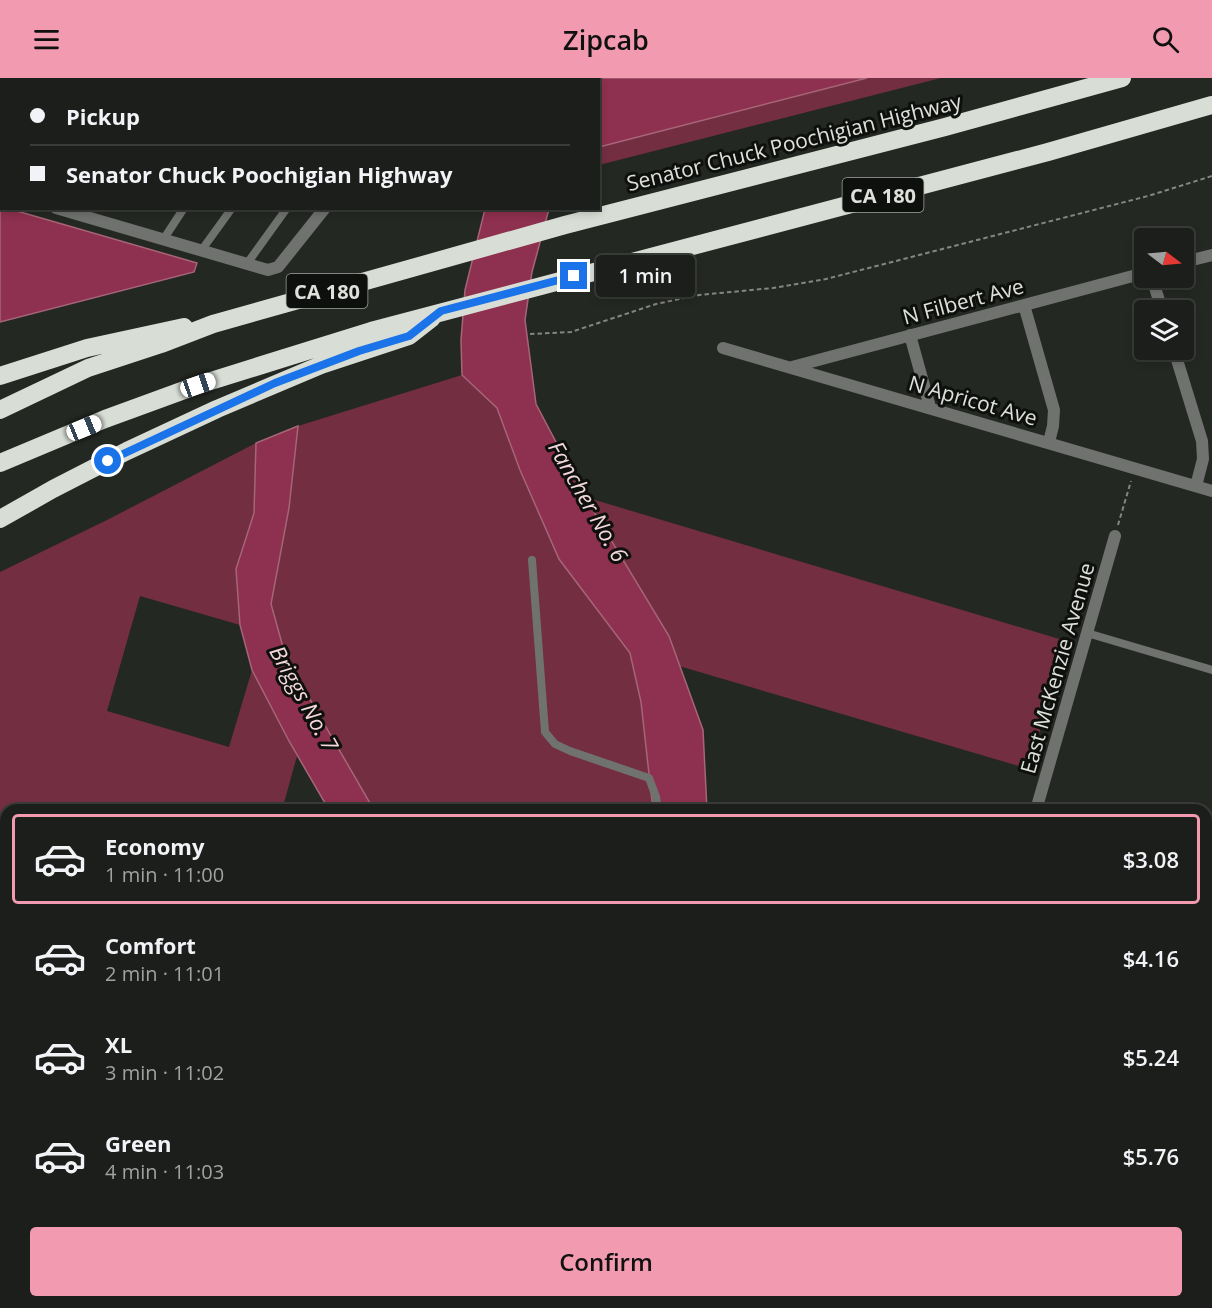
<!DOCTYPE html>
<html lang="en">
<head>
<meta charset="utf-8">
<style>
	:root { --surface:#1b1e1a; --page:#282b27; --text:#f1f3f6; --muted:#a0a2a2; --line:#393c39; --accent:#f29aaf }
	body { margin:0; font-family:"Open Sans",sans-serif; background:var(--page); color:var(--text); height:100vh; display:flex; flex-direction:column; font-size:22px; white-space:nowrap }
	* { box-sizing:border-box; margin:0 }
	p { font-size:20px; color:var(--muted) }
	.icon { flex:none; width:33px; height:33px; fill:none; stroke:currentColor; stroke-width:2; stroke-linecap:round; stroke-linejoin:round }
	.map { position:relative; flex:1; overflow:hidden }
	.drawer { position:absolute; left:0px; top:726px; width:1212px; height:504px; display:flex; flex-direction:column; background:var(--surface); border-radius:18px 18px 0 0; box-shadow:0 3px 9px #0003,0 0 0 2px var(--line) }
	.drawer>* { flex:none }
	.guide { position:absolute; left:0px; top:0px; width:600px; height:132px; box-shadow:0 3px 9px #0003,0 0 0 2px var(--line); display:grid; align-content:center; height:132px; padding:0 30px; background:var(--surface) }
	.needle { width:39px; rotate:106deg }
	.buttons { position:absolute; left:1134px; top:150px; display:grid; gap:12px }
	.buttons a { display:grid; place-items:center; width:60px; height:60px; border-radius:6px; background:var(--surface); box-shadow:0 3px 9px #0003,0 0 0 2px var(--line); font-size:30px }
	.end { position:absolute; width:27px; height:27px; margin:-14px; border:8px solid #1a73e8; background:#fff; box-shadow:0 0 0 3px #fff }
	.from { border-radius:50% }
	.bubble { position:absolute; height:42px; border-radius:6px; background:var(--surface); box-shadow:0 3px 9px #0003,0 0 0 2px var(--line); font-size:20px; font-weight:600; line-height:42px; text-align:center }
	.car { position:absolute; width:18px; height:36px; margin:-18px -9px; border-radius:8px; box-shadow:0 0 4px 2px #0007; background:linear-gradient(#fff 24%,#345 0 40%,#fff 0 76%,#345 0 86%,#fff 0) }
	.guide b { display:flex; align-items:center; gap:21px; height:57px; font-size:22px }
	.guide b+b { border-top:2px solid var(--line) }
	.guide i { width:15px; height:15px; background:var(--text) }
	ul { padding:10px 0 0; list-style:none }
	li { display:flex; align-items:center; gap:18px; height:90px; margin:0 12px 9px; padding:0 18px; border:3px solid transparent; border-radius:6px }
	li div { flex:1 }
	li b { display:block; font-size:22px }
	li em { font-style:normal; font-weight:600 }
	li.active { border-color:var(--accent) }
	li>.icon { width:54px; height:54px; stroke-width:1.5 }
	.cta { display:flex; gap:12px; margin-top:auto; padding:12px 30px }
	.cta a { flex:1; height:69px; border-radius:6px; background:var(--accent); color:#111; font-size:24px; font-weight:600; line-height:69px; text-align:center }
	header { display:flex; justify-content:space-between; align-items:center; height:78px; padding:0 30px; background:var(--accent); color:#111; font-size:27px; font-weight:600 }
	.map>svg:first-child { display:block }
	.green { fill:#732e42 }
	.water { fill:#8e304f; stroke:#a66579; stroke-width:1.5 }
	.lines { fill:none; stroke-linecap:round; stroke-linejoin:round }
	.path { stroke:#838681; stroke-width:2; stroke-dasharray:4.5 3; stroke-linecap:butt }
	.service { stroke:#70726f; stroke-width:8 }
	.minor { stroke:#70726f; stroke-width:12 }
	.secondary { stroke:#9a9e98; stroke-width:12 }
	.motorway { stroke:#d8ded5; stroke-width:18 }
	.route { stroke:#1a73e8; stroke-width:8 }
	.labels { text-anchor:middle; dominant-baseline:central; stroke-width:6; stroke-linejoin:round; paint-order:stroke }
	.shield { fill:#0e100d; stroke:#a0a29e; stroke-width:1.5 }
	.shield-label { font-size:20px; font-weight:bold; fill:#dee0dc }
	.street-label { font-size:21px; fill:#dee0dc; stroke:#0e100d }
	.water-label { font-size:22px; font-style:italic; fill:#f4d7dd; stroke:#0e100d }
</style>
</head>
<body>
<header><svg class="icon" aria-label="menu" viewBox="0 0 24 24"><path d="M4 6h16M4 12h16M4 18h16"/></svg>Zipcab<svg class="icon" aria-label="search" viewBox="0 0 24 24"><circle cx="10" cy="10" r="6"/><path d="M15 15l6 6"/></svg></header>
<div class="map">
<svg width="1212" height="1230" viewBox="0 0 1212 1230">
	<rect width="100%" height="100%" fill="#242822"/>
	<path class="green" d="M868,0h73l-342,87 -1,-18z
		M462,297l35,33 23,62 39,89 71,94 11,49 12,108h-279l-88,-152 -15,-54 18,-96 9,-82z
		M256,365l-2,70 -18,56 4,56 -100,-29 -33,115 122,36 23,-77 45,86 -15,54h-276v224l-6,-2v-460l107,-52z
		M585,419l481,144 -37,128 -350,-103 -10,-30z"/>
	<path class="water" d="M523,0h344l-268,69 -1,-67 -76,-1z
		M0,127l2,3 8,1 187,54 -3,9 -194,50z
		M485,131h64l-17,63 -7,48 11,84 49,93 84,139 34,94 4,80h-54l-12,-108 -11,-49 -71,-94 -39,-89 -23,-62 -35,-33 -1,-35 4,-50z
		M298,348l-9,82 -18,96 15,54 88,152h-45l-40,-69 -37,-71 -12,-45 -4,-56 18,-56 2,-70z"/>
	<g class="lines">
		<path class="path" d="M530,256l41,-2 85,-28 43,-9 74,-7 53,-9 322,-83 64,-20
			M1118,447l13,-44"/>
		<path class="service" d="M277,2l1,-2
			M0,72h2
			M163,162l21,-32
			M201,173l31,-43
			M246,187l41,-57
			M532,482l13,172 10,12 15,7 79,27 7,19 2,13
			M1087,555l125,37
			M594,1230l2,-6"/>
		<path class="minor" d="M433,2l1,-2
			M0,114h2
			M56,130l212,62 10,-3 47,-59
			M1184,184l28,-7
			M1152,200l10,32
			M1024,227l30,105 -1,16 -4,16
			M910,257l20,72
			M723,270l489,143
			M1174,272l28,91 1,18 -7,27
			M792,289l352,-94
			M1036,732l79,-274
			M545,1224l1,6
			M232,1230l1,-6
			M893,1230l2,-6"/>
		<path class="secondary" d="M0,971l6,2
			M867,1224l20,6"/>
		<path class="motorway" d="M0,298l87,-28 97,-21
			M0,332l88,-42 73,-24 52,-20 352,-99 380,-98 177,-49
			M0,385l105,-44 93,-34 173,-54 677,-179 164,-47
			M0,441l53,-30 74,-38 90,-42 104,-44 88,-29 23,-18"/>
	</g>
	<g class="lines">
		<path class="route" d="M108,383l167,-78 84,-32 50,-15 32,-25 133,-35"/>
	</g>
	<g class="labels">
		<g class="shield">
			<rect x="842.5" y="100" width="81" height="34" rx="4.5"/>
			<rect x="286.5" y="196" width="81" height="34" rx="4.5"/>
		</g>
		<g class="shield-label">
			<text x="883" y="117">CA 180</text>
			<text x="327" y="213">CA 180</text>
		</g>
		<g class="street-label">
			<text transform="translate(794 64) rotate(-14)">Senator Chuck Poochigian Highway</text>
			<text transform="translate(963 223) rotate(-15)">N Filbert Ave</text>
			<text transform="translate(973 322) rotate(16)">N Apricot Ave</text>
			<text transform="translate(1057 590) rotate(-74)">East McKenzie Avenue</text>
		</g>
		<g class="water-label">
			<text transform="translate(589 423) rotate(60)">Fancher No. 6</text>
			<text transform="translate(305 620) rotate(61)">Briggs No. 7</text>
		</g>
	</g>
</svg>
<div class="buttons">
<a><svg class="needle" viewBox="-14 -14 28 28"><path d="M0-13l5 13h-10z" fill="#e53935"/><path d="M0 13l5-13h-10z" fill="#a0a2a2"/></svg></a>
<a><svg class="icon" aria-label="layers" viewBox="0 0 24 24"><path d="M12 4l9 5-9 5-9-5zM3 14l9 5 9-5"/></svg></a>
</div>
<i class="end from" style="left:108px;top:383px"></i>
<i class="end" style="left:574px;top:198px"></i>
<div class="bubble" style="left:596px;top:177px;width:99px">1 min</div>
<i class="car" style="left:198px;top:307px;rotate:71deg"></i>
<i class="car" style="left:84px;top:350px;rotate:68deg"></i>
<div class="guide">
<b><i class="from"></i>Pickup</b>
<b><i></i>Senator Chuck Poochigian Highway</b>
</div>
<section class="drawer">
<ul>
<li class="active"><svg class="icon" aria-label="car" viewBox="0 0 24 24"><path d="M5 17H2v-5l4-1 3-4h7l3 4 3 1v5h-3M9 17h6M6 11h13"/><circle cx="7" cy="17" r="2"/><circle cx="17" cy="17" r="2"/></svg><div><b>Economy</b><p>1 min · 11:00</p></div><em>$3.08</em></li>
<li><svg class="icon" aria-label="car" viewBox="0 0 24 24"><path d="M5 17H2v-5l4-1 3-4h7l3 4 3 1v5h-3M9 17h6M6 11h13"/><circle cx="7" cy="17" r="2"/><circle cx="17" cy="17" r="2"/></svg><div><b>Comfort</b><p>2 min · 11:01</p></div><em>$4.16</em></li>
<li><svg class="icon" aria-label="car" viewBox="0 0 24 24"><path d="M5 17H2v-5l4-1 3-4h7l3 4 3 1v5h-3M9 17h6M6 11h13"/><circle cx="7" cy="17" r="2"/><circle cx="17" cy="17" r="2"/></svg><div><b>XL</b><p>3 min · 11:02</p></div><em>$5.24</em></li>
<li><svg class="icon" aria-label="car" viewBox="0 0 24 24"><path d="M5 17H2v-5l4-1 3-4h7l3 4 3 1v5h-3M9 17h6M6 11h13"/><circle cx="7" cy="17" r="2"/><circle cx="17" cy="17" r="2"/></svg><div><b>Green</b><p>4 min · 11:03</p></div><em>$5.76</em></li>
</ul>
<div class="cta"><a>Confirm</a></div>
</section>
</div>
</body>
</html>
